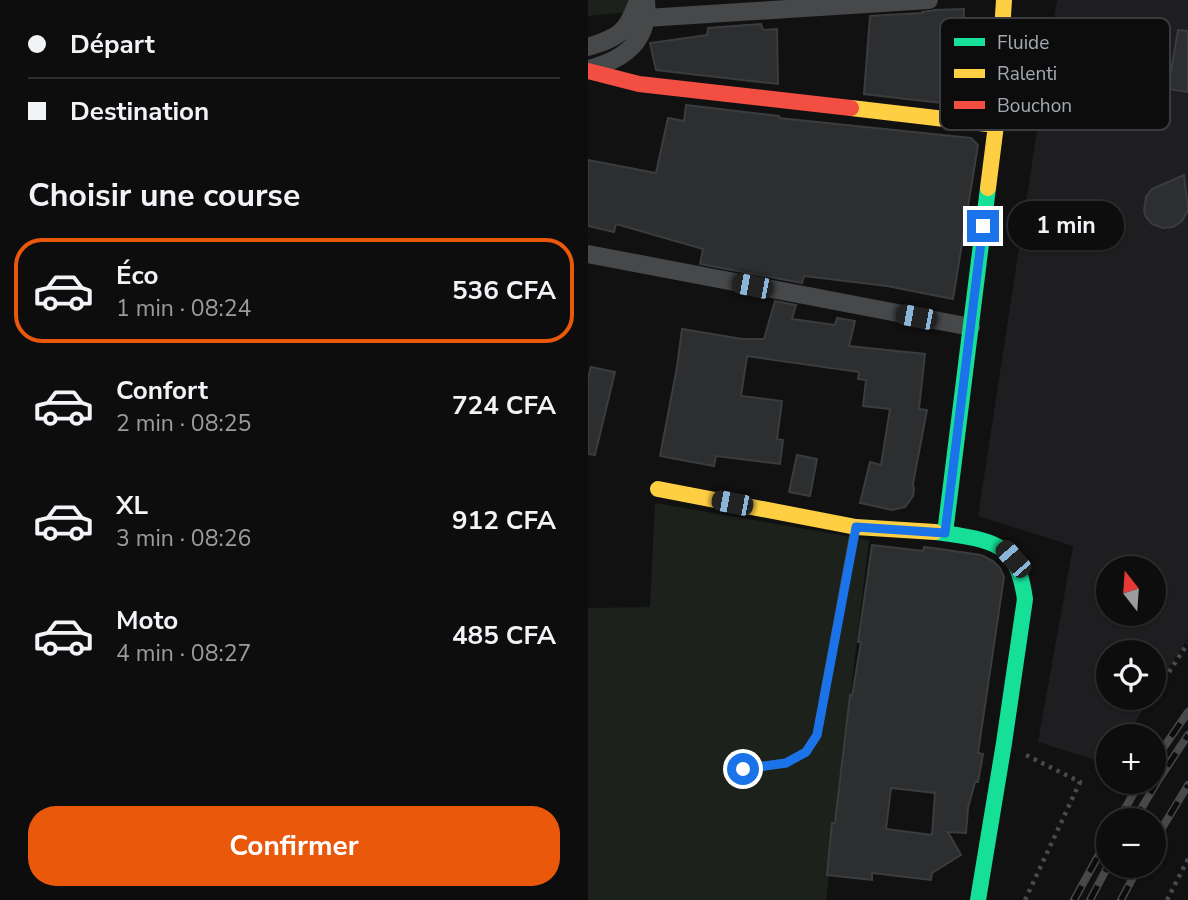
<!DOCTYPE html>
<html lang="fr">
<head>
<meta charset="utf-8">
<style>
	:root { --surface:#0d0d0e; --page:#161617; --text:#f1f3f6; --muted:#9a9c9e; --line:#2d2d2e; --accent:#ea580c }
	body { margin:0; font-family:"Nunito Sans",sans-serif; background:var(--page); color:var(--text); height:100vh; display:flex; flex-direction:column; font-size:26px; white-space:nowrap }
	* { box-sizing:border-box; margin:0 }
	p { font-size:23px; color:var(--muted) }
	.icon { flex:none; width:38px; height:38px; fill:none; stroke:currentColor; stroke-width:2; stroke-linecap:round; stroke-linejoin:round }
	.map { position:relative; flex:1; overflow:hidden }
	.sheet { display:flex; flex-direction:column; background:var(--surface); width:588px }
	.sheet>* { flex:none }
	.hud { display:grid; align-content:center; height:154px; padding:0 28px; background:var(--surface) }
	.needle { width:46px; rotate:343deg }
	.tools { position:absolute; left:508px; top:556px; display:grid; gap:14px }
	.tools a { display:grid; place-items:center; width:70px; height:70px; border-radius:50%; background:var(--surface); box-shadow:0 2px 5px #0004,0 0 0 2px var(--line); font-size:35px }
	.end { position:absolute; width:32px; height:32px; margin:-16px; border:9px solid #1a73e8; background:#fff; box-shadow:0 0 0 4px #fff }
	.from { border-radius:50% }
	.bubble { position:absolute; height:49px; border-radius:24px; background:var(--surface); box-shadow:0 2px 5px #0004,0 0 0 2px var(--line); font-size:23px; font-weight:700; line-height:49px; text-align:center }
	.car { position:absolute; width:21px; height:42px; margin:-21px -10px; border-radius:9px; box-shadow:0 0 5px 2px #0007; background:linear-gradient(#222 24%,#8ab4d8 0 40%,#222 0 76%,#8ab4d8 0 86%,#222 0) }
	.hud b { display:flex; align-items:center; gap:24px; height:66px; font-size:26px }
	.hud b+b { border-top:2px solid var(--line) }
	.hud i { width:18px; height:18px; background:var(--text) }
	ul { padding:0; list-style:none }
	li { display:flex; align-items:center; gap:21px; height:105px; margin:0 14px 10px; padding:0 14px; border:4px solid transparent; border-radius:28px }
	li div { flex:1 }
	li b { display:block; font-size:26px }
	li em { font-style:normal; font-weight:700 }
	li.current { border-color:var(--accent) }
	li>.icon { width:63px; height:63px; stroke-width:1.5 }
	h2 { padding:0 28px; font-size:32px; line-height:84px }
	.action { display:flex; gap:14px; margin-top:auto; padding:14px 28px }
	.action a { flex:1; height:80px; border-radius:28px; background:var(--accent); color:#fff; font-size:28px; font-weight:700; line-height:80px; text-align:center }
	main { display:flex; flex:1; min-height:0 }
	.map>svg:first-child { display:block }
	.built { fill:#1e1e20; fill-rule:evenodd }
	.green { fill:#1c211c }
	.building { fill:#2d2e2f; stroke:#3a3c3e; stroke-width:2; fill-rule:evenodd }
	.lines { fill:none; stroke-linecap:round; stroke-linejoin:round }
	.path { stroke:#48494b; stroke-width:4.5; stroke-dasharray:3.5 5; stroke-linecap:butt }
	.lane { stroke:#46484a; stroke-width:9 }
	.street { stroke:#46484a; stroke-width:18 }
	.fast { stroke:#16e098; stroke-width:16 }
	.slow { stroke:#ffcf43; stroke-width:16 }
	.jam { stroke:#f24e42; stroke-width:16 }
	.rail-casing { stroke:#47484a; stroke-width:8 }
	.rail { stroke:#0c0c0d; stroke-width:5; stroke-dasharray:16; stroke-linecap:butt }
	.route { stroke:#1a73e8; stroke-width:9 }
	.key { fill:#0c0c0d; stroke:#3a3b3e; stroke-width:2 }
	.key-label { font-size:19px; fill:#a4aab1 }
</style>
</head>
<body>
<main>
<section class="sheet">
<div class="hud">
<b><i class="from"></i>Départ</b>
<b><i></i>Destination</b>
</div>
<h2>Choisir une course</h2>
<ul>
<li class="current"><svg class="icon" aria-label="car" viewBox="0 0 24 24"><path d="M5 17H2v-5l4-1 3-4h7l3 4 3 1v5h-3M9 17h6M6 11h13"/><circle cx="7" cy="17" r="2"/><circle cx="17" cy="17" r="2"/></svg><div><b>Éco</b><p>1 min · 08:24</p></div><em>536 CFA</em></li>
<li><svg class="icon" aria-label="car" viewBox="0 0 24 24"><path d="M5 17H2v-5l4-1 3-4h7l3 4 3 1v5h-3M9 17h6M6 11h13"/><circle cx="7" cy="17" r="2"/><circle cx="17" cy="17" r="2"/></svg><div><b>Confort</b><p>2 min · 08:25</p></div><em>724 CFA</em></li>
<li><svg class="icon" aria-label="car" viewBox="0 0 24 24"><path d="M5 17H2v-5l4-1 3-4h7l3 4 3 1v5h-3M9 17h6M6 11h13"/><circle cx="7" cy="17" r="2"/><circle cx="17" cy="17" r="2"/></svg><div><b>XL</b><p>3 min · 08:26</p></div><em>912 CFA</em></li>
<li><svg class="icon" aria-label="car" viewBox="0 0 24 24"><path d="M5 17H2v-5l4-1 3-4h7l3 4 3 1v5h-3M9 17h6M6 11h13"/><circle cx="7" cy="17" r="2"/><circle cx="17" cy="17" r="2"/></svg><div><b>Moto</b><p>4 min · 08:27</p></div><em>485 CFA</em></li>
</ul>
<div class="action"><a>Confirmer</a></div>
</section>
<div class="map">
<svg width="600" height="900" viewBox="0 0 600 900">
	<rect width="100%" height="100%" fill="#111112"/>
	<path class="built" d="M469,0h131v638l-35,55v-40h-45v45h42l-24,39h-18v27l-70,-22 35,-196 -95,-30zM520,569h45v45h-45z"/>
	<path class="green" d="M0,0h40v12l-40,4z
		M67,503l214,37 -43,360h-238v-292l62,-1z"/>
	<path class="building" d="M376,9l-1,41 -2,1 -3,54 -94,-11 6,-78 52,-3v-1l13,-2z
		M173,24l2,6 14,-1 1,55 -122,-14 -6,-27 57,-8 1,-7z
		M590,30l10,1v61l-20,-3z
		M98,105l93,11v2l192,20 7,7 -25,154 -66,-13 -83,-10 -2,7 -102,-19 3,-15 -87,-25 -2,8 -26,-6v-66l68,13 12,-55 16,3z
		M596,175l4,35 -6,11 -9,6 -10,1 -11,-4 -6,-7 -2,-6 2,-14 6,-8z
		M187,301l21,4 -4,14 43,6 2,-7 18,3 -6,25 76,8 -6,55 8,1 -14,74 1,6 -1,6 -8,11 -13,3 -32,-7 10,-41 11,3 9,-56 -27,-3 3,-26 -8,-1 1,-7 -112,-16 -6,40 41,5 -5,38 6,1 -3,24 -64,-8 -2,10 -54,-10 17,-89 5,-38 60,10h22z
		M3,367l24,5 -20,83 -7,-1v-76z
		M209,455l20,4 -7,37 -21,-4z
		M284,545l51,6 1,-4 9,1 48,7 12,6 7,7 4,9 -26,176 5,1 -5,28h-3l-7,26 -2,25 -18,-1 13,23 -29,18 -1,7 -59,-7v7l-45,-5 5,-52h3l15,-128 2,1 9,-54h-3zM303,788l44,5 -3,42 -46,-6z"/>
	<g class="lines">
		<path class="path" d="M581,672l19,-29
			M437,900l55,-118 -54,-27
			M579,900l21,-41"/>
		<path class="lane" d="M155,769l43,-6 20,-11 11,-17 38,-207"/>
		<path class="street" d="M58,18l283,-18
			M0,47c32,-10 39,-15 50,-47
			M0,69c36,-9 62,-28 58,-69
			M0,254l383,73"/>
		<path class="fast" d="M347,532c11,1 22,3 33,5 41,7 51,22 57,62l-21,144 -26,157
			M357,533l43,-345"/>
		<path class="slow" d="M263,108l145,17
			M400,188l8,-63 8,-125
			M70,489l198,38 79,5"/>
		<path class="jam" d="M0,71l51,13 212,24"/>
		<g class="rail-casing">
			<path id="rail" d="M565,763l35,-51
				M530,821l22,-39
				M546,821l23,-39 31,-47
				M565,843l35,-58
				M486,900l34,-62
				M502,900l18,-34
				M533,900l18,-34"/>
		</g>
		<use href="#rail" class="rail"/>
	</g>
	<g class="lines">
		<path class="route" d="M155,769l43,-6 20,-11 11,-17 39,-208 89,6 38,-307"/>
	</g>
	<rect x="352" y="18" width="230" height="112" rx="10" class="key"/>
	<rect x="366" y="38" width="31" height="8" fill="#16e098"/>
	<rect x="366" y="69" width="31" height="9" fill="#ffcf43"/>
	<rect x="366" y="101" width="31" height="8" fill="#f24e42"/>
	<g class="key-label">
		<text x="409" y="49">Fluide</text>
		<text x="409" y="80">Ralenti</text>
		<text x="409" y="112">Bouchon</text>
	</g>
</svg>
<div class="tools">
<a><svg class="needle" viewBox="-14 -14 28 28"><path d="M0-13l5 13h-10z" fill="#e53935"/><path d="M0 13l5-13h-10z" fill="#9a9c9e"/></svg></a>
<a><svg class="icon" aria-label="locate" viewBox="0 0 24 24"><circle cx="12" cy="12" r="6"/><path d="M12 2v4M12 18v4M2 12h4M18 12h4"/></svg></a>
<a>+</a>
<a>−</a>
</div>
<i class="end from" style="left:155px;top:769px"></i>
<i class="end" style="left:395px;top:226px"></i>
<div class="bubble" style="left:420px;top:201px;width:116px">1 min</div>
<i class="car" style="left:164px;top:286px;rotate:281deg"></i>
<i class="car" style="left:328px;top:317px;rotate:281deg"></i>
<i class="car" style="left:144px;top:503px;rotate:281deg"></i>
<i class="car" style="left:425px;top:559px;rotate:319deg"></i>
</div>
</main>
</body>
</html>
